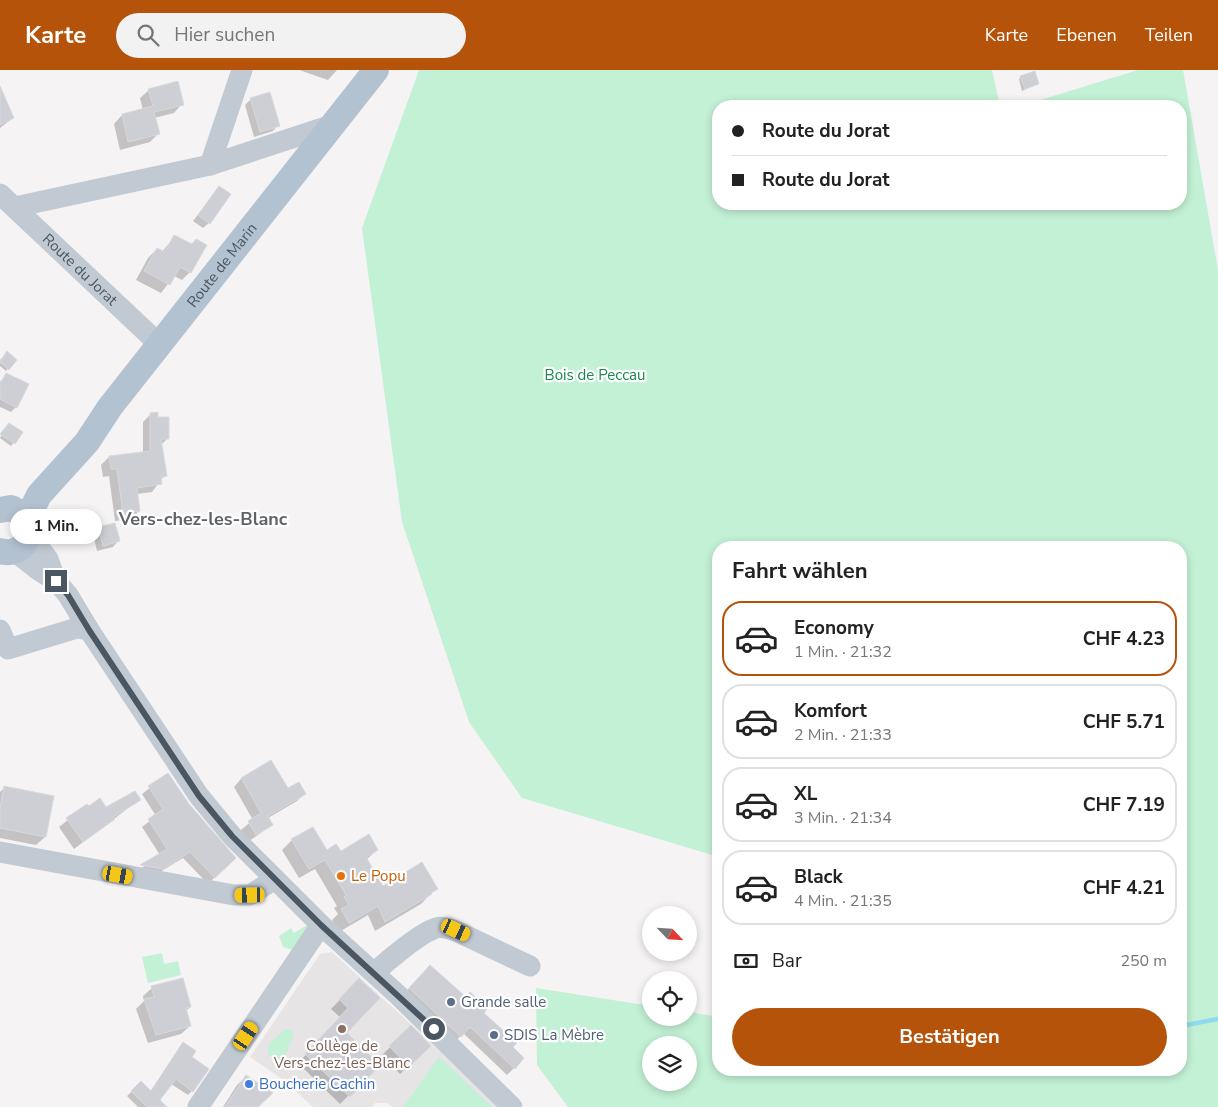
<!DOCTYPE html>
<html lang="de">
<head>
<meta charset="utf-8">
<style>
	:root { --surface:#fff; --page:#f2f2f2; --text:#222; --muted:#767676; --line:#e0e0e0; --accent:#b45309 }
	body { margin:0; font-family:"Nunito Sans",sans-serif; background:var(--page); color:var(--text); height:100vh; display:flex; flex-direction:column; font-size:19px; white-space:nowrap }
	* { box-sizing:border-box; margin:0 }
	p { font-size:16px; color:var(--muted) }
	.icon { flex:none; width:28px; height:28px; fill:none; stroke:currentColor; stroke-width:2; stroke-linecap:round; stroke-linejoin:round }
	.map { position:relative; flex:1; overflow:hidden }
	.details { position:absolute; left:712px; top:471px; width:475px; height:535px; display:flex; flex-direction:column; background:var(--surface); border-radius:20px; box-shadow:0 2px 8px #0003 }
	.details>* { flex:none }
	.top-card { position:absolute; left:712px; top:30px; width:475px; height:110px; border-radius:20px; box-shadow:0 2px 8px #0003; display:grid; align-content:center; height:110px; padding:0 20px; background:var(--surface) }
	.needle { width:32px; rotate:115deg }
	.buttons { position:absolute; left:642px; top:836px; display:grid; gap:10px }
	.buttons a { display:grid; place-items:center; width:55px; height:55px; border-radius:50%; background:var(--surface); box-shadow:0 2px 8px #0003; font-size:25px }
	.end { position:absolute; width:22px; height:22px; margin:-11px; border:6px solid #4a5661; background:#fff; box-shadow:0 0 0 2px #fff }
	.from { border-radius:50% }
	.bubble { position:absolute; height:35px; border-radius:18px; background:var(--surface); box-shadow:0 2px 8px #0003; font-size:16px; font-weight:700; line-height:35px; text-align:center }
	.car { position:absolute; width:15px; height:30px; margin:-15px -8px; border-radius:6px; box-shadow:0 0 4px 1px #0007; background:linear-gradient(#f5c518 24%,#345 0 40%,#f5c518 0 76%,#345 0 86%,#f5c518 0) }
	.top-card b { display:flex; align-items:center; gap:18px; height:48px; font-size:19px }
	.top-card b+b { border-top:1px solid var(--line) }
	.top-card i { width:12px; height:12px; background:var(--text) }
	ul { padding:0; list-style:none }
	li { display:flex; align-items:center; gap:15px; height:75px; margin:0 10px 8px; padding:0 10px; border:2px solid var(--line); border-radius:20px }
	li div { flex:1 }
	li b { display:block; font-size:19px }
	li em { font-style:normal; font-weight:700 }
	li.on { border-color:var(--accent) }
	li>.icon { width:45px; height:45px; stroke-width:1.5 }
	h2 { padding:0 20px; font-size:22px; line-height:60px }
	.pay { display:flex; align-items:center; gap:12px; height:55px; padding:0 20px; font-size:19px }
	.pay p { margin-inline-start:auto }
	.button { display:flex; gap:10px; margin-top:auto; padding:10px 20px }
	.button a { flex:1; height:58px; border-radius:30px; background:var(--accent); color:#fff; font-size:20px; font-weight:700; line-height:58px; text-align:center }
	header { display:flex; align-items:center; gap:30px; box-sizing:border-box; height:70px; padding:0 25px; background:var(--accent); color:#fff }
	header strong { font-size:24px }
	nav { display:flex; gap:28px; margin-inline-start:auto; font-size:18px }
	.search { width:350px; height:45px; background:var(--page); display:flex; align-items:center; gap:12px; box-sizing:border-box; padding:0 18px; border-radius:28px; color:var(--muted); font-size:19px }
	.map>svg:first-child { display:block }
	.education { fill:#e6e4e5 }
	.green { fill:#c3f1d5; fill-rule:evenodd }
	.shadow { fill:#0003 }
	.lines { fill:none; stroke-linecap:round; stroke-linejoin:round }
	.stream { stroke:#90daee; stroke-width:4.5 }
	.building { fill:#cdcfd5; stroke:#d7d9de }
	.minor { stroke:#c1cad2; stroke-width:21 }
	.major { stroke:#b3c2d1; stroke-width:26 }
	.route { stroke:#4a5661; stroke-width:6 }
	.food-dot { fill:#e8710a; stroke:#fff; stroke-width:2 }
	.service-dot { fill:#5c6f8a; stroke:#fff; stroke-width:2 }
	.education-dot { fill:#8d6e63; stroke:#fff; stroke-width:2 }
	.shop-dot { fill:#3f7fe0; stroke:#fff; stroke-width:2 }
	.labels { text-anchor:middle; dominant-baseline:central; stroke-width:4.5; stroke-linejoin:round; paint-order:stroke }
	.street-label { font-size:15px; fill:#4a5661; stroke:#fff }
	.park-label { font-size:15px; fill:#17864f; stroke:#fff }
	.food-label { font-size:15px; fill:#c56008; stroke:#fff; text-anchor:start }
	.service-label { font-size:15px; fill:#4e5e75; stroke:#fff; text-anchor:start }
	.education-label { font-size:15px; fill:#785e54; stroke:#fff }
	.shop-label { font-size:15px; fill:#366cbe; stroke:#fff; text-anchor:start }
	.quarter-label { font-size:18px; font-weight:bold; fill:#5f6368; stroke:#fff }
</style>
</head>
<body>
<header>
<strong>Karte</strong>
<div class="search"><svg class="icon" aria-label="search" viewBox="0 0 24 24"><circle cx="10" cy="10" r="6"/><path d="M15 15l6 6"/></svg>Hier suchen</div>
<nav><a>Karte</a><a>Ebenen</a><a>Teilen</a></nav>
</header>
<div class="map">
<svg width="1218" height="1037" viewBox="0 0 1218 1037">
	<rect width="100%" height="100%" fill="#f5f3f3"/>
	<path class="education" d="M332,882l128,117 37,38h-104l-6,-4h-12l-3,4h-59l-28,-26 -35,-24 70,-103z"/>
	<path class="green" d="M419,0h573l8,36h-281v98h462v-98h-160l117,-36h45l35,200v837h-650l-31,-42 -1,-77 115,18v12h38v-6l30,5v53h462v-522h-462v309l-197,-59 -53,-76 -67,-200 -40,-294zM651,975h38v37h-38z
		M309,854l-13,27 -13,-4 -4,-11 12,-8 3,5z
		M162,883l2,11 14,-3 3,14 -33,8 -6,-26z
		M290,959l4,5 -10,25 -6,4 -10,-8v-10l16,-15z
		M439,987l53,50h-89z"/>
	<path class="shadow" d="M299,0h38l-9,10z
		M1021,7l17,7 -16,7 -3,-12z
		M0,19l13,29 -13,10z
		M149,20l33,14 -8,9 -20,5 4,16 -8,8 -30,8 -6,-26 8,-9 21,-5 -3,-12z
		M269,24l9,31 -5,6 -19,6 -9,-32 5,-5z
		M219,118l-10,35 -6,5 -10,-7z
		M175,166l16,9 -1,27 -8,8 -8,-4 -13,17 -25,-13 12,-22 9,-9 5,3z
		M7,283l9,7 -10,11 -6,-5v-6z
		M6,305l10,32 -5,5 -11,-5v-25z
		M151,344l6,4 11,20 -7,7 4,30 -13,17 -15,2 2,17 -8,8 -16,2 -6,-45 -6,1 -2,-12 8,-8 34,-4v-31z
		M7,356l14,7 -10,13 -11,-8z
		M99,458l19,13 -5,6 -16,4 -4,-17z
		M271,692l16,28 18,3 -8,8 -29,17 4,7 -24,17 -7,-12 12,-10 -19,-33 7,-8z
		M168,704l20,31 46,53 -26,26 -25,-26 -28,17 -19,-3 24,-17 -18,-28 14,-11 -14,-22z
		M5,717l40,50 -9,8 -36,-7v-46z
		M139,730l-65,49 -15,-22 28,-22 1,3 18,1z
		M292,770l34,12 51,-2 -11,10 17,28h53l-15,16 -46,27 -7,-16 -29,17 -7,-12 6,-6 -4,-6 3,-2 -22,-37 -16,9 -17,-28z
		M422,904l44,24 16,15 29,34 3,21 -7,7 -44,-42 -10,11 -51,-48z
		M359,910l-14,53 34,32 -39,39 -42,-41 43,-45 -10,-9z
		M152,918l38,19 -4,4 4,15 -9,8 -33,9 -12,-34 8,-8 -1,-5z
		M411,957l18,19 -29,28 -18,-19z
		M183,973l7,14 2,34 -4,4 -17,-11 -12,16 6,7h-27l-11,-11 14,-13 9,9z
		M246,1007l10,30h-33l14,-22z"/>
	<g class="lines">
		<path class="stream" d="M1181,956l37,-7"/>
	</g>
	<path class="building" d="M1035,1l4,13 -14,5 -5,-13z
		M178,11l6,24 -30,7 6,22 -32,8 -6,-28 31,-8 -5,-17z
		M0,16l14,32 -14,7z
		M270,22l10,34 -20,6 -10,-34z
		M219,116l12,8 -21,30 -12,-9z
		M174,165l18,9 4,-5 11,6 -16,28 -11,-6 -10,18 -26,-14 13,-23 8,4z
		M7,281l10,9 -8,10 -9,-8z
		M6,303l23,11 -12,24 -17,-9v-14z
		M158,342v5h11v22h-8l6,37 -6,1 1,7 -25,4 3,23 -17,3 -6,-45h-6l-2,-13 41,-5v-38z
		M9,353l14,9 -8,12 -15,-10z
		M115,453l5,18 -17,5 -5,-19z
		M271,690l17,28 11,-6 7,12 -38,22 5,9 -17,10 -8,-14 13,-8 -20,-35z
		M168,703l21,31 47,54 -21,20 -25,-26 -27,17 -23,-4 27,-16 -19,-30 15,-10 -15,-23z
		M4,716l50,10 -8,41 -46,-9v-20z
		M135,721l6,9 -28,17 2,2 -32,23 -17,-24 21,-14 2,2 11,-8 6,9z
		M313,757l14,23 9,-6 5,7 28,-17 9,16 -12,7 17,29 39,-24 16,27 -7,4 1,1 -47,28 -7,-16 -29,17 -8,-14 8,-4 -5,-8 2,-2 -21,-35 -16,9 -18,-30z
		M430,895l36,32 4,-5 18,16 -4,5 33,30 -4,4 11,11 -9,11 -45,-42 -9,10 -52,-49z
		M183,908l8,29 -5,1 5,18 -35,9 -12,-36 10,-2 -3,-11z
		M359,908l21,20 -33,35 33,32 -30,32 -45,-43 43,-46 -9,-9z
		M411,955l20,21 -22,21 -20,-21z
		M183,972l13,9 -4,6 17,12 -16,23 -17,-13 -16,21 7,7h-20l-16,-16 10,-10 10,10z
		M246,1005l27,18 -15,14h-33z"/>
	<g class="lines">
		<g class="minor">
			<path d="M210,95l32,-95"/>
			<path id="s1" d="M0,124l160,151"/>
			<path d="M15,137l195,-42 125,-41"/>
			<path d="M29,464l19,25 8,22"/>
			<path d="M14,481l23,18 19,12 12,14 21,35 110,166 33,40 89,89 77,70 114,112"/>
			<path d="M0,560l8,19 69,-21 12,2"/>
			<path d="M0,782l234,43h16l25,-16"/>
			<path d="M374,903c13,-12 46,-40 62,-45 7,-2 14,1 20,3l74,35"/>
			<path d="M198,1037l123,-182"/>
		</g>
		<g class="major">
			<path d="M0,440l11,-2 11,6c14,18 2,44 -22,37"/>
			<path id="s2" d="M27,449l12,-24 48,-53 23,-35 266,-337"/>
		</g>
	</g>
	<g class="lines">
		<path class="route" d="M56,511l12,14 21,35 110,166 33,40 89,89 113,104"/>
	</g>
	<circle class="food-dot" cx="341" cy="806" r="5"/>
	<g class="service-dot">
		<circle cx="451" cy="932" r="5"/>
		<circle cx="494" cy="965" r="5"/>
	</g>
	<circle class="education-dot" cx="342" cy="959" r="5"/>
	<circle class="shop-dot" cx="249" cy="1014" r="5"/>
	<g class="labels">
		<g class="street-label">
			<text stroke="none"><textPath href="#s2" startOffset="321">Route de Marin</textPath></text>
			<text stroke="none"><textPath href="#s1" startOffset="110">Route du Jorat</textPath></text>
		</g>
		<g class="park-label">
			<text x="595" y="305">Bois de Peccau</text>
		</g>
		<g class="food-label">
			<text x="351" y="806">Le Popu</text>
		</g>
		<g class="service-label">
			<text x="461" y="932">Grande salle</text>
			<text x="504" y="965">SDIS La Mèbre</text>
		</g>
		<g class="education-label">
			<text x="342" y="976">Collège de<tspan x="342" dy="17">Vers-chez-les-Blanc</tspan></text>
		</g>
		<g class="shop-label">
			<text x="259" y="1014">Boucherie Cachin</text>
		</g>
		<g class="quarter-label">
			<text x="203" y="449">Vers-chez-les-Blanc</text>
		</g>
	</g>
</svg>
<div class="buttons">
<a><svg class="needle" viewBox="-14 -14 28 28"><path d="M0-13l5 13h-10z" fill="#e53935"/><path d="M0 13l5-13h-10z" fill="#767676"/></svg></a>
<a><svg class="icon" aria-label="locate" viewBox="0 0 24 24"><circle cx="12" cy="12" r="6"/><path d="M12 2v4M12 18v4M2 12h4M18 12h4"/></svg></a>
<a><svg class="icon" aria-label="layers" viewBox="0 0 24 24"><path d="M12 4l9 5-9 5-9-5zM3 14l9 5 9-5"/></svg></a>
</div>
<i class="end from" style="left:434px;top:959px"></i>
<i class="end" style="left:56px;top:511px"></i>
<div class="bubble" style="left:10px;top:439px;width:92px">1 Min.</div>
<i class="car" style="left:118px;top:805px;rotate:100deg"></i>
<i class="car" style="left:250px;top:825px;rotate:269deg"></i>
<i class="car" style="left:456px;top:860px;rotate:115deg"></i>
<i class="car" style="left:246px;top:966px;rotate:34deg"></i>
<div class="top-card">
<b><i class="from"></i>Route du Jorat</b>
<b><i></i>Route du Jorat</b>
</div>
<section class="details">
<h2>Fahrt wählen</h2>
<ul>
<li class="on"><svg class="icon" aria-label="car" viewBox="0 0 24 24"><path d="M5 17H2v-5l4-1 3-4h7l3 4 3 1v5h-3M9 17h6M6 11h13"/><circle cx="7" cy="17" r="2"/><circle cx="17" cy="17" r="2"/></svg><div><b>Economy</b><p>1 Min. · 21:32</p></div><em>CHF 4.23</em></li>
<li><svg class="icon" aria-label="car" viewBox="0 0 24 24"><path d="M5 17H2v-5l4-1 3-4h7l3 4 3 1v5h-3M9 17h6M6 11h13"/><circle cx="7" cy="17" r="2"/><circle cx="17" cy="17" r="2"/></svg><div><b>Komfort</b><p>2 Min. · 21:33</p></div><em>CHF 5.71</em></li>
<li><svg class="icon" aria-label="car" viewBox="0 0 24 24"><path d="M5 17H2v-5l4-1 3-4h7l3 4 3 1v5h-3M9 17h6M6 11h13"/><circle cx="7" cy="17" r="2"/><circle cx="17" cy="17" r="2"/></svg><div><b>XL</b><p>3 Min. · 21:34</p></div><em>CHF 7.19</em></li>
<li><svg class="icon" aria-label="car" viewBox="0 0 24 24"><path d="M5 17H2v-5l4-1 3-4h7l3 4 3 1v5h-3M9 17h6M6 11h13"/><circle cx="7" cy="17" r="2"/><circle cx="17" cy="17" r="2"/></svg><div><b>Black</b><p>4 Min. · 21:35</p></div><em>CHF 4.21</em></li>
</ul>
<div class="pay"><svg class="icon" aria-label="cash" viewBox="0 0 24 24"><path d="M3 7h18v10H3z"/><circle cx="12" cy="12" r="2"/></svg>Bar<p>250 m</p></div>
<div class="button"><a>Bestätigen</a></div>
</section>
</div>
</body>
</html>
